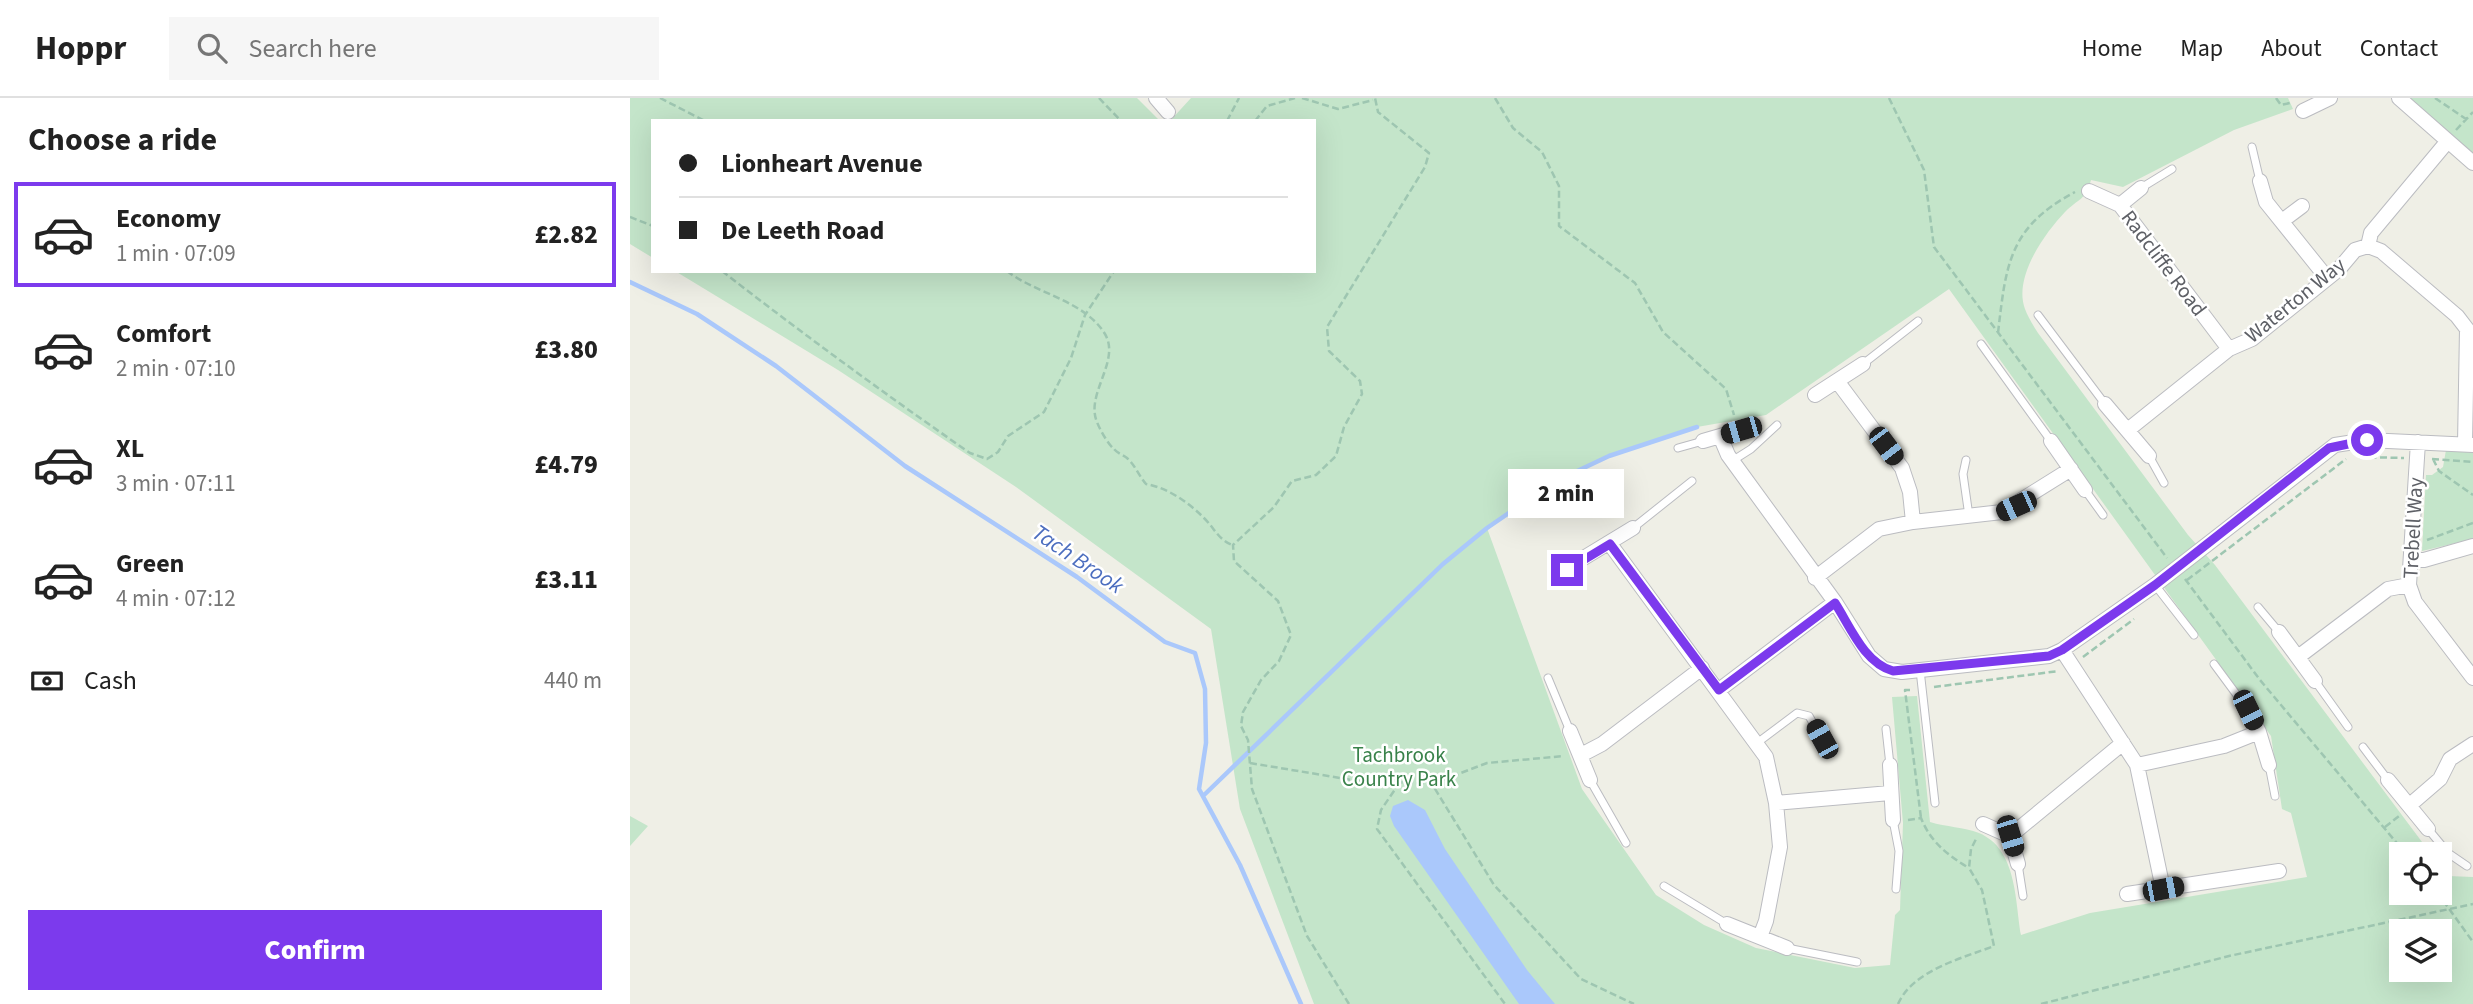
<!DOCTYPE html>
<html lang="en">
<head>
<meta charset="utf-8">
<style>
	:root { --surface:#fff; --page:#f6f6f6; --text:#222; --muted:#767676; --line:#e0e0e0; --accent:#7c3aed }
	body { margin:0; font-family:"Source Sans 3",sans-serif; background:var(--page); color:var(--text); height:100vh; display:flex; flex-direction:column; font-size:26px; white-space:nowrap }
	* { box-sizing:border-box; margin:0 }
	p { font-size:23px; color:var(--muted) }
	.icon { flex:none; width:38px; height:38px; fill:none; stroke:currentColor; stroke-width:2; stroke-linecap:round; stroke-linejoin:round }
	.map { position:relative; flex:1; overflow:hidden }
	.panel { display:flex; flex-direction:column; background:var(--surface); width:630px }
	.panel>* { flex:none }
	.top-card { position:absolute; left:21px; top:21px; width:665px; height:154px; border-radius:0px; box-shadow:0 7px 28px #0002; display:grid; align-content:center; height:154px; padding:0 28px; background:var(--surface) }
	.controls { position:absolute; left:1759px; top:744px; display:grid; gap:14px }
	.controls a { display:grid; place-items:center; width:63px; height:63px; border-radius:0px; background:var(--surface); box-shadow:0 7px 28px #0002; font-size:35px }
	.end { position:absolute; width:32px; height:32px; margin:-16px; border:9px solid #7c3aed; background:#fff; box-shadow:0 0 0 4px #fff }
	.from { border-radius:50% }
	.bubble { position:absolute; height:49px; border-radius:0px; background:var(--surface); box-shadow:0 7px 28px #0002; font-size:23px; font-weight:800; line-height:49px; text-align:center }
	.car { position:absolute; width:21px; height:42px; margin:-21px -10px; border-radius:9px; box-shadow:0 0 5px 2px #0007; background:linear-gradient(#222 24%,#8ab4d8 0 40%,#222 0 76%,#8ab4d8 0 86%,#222 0) }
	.top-card b { display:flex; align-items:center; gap:24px; height:66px; font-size:26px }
	.top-card b+b { border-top:2px solid var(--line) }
	.top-card i { width:18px; height:18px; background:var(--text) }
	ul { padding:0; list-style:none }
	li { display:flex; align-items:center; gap:21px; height:105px; margin:0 14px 10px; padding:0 14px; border:4px solid transparent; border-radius:0px }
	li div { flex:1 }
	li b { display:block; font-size:26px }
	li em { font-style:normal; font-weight:800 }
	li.on { border-color:var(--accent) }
	li>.icon { width:63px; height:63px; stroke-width:1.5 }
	h2 { padding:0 28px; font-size:32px; line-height:84px }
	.pay { display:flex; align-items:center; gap:18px; height:77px; padding:0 28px; font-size:26px }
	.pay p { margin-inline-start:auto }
	.action { display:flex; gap:14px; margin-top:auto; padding:14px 28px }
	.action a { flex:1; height:80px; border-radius:0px; background:var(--accent); color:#fff; font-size:28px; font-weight:800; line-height:80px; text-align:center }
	header { display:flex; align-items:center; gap:42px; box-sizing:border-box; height:98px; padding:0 35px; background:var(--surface); border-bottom:2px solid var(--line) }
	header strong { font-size:33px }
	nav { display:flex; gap:38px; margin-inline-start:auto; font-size:24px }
	.search { width:490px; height:63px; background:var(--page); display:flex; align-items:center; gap:18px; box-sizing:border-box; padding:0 24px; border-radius:0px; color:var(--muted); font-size:26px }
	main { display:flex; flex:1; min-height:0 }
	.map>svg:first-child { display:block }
	.green { fill:#c4e5ca; fill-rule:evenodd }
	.water { fill:#aac8fb }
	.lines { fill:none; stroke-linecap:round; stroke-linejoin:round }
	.stream { stroke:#aac8fb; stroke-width:4.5 }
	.service-casing { stroke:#bbbcc1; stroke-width:9 }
	.minor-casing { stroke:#bbbcc1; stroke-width:16 }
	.path { stroke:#9ec6b1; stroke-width:2.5; stroke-dasharray:7 3.5; stroke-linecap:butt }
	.service { stroke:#fff; stroke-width:7 }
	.minor { stroke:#fff; stroke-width:14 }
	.route { stroke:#7c3aed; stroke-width:9 }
	.labels { text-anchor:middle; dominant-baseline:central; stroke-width:5; stroke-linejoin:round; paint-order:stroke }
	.street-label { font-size:21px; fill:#5e6066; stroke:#fff }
	.park-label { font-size:21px; fill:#39824a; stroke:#fff }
	.water-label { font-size:23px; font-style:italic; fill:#4c6ebf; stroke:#fff }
</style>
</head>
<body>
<header>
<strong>Hoppr</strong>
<div class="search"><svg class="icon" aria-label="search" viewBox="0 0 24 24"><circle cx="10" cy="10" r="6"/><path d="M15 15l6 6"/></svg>Search here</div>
<nav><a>Home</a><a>Map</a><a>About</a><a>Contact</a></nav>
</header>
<main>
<section class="panel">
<h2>Choose a ride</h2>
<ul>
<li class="on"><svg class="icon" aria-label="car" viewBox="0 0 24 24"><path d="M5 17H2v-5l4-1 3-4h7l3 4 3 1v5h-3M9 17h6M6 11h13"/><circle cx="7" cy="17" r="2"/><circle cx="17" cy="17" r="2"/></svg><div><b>Economy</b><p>1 min · 07:09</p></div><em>£2.82</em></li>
<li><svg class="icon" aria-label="car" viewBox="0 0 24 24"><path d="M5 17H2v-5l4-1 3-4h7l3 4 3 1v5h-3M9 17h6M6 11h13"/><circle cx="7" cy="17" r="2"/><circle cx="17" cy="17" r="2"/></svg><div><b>Comfort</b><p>2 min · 07:10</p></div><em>£3.80</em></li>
<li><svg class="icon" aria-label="car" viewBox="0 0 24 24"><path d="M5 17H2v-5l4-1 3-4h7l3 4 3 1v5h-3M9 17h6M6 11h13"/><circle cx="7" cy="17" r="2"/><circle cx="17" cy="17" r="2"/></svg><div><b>XL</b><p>3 min · 07:11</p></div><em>£4.79</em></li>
<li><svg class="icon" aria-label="car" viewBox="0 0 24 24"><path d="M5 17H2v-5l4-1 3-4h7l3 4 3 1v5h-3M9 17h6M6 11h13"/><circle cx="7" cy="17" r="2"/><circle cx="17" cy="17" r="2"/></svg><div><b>Green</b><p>4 min · 07:12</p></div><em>£3.11</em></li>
</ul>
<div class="pay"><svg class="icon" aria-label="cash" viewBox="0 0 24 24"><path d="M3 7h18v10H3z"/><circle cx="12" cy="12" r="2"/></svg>Cash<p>440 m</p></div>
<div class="action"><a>Confirm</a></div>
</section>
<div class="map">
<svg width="1843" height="906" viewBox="0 0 1843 906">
	<rect width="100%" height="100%" fill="#efefe6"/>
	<path class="green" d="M0,0h507l23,23h-507v137l-23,-14z
		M561,0h1097l5,11 -59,21 -111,57 -32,-7c-6,21 -12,18 -26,32 -20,21 -52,65 -40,97 3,8 8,16 13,24l150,202 27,30 216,289h-30v38h39v-27l8,11 25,1v127h-1159l-74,-195 -29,-180 -195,-142 -178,-117 -163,-99h639v-150h-144zM1319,191l322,447 11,73 9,4 16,64 -217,36 -69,22c-6,-35 -4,-86 -42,-102 -15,-6 -33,-6 -49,-11l-13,-126 -25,1 11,126 -3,87 -5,5 -5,50 -35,3 -99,-20 -52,-23 -48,-30 -74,-106 -95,-261 117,-70 93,-31 69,-12zM1771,833h39v39h-39z
		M1780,0h63v58z
		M1816,352l27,2v87l-51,12 4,-76h6l11,-8z
		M0,718l18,10 -18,20z"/>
	<path class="water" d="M778,702l17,10 20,39 82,121 28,34h-36l-125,-178 -4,-10 3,-10z"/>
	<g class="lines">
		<path class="stream" d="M0,184l67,32 79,52 129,100 172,111 88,65 30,11 10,36 1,54 -7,46 41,76 61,139
			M573,698l240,-232 44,-36 67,-46 55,-26 88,-29"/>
		<g class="service-casing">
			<path id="service" d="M1622,49l8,34
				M1511,90l31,-19
				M1408,217l67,89
				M1351,246l70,97
				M1233,266l55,-43
				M1048,350l25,-7
				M1519,358l15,27
				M1336,362l-3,14 6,42
				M1102,363l19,-12 26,-24
				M1455,392l18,25
				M1003,430l59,-47
				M922,483l30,-22
				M1525,487l39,50
				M1628,509l21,25
				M1584,566l34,46
				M1290,572l15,133
				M918,580l22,53
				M1685,583l33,46
				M1256,631l4,36
				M1127,645l40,-30 12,3 13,23
				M1733,649l25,33
				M1639,667l6,31
				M960,682l36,63
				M1263,722l6,31 -3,38
				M1798,731l20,24 19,13
				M1388,766l5,32
				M1034,788l63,38
				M1157,850l70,14"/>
		</g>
		<g class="minor-casing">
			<path id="minor" d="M526,0l12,14
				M1769,0l74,65
				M1673,13l27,-13
				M1630,83l6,21 61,76
				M1459,93l31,14 109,144
				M1490,107l21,-17
				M1652,123l20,-15
				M1738,148l3,-13 76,-91
				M1207,283l65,87 8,24 3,30
				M1185,297l48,-31
				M1475,306l44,52
				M1499,331l100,-80 23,-10 87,-70 16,-19 13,-4 13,5 76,65 10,13 -2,115
				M1090,338l8,19 107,147 34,54 15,13 18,3 147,-16 13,-6 93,-65 180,-140 32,-5 106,5
				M1073,343l38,-11
				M1421,343l34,49
				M1788,344l-9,143 6,17 58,76
				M980,446l156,213 10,46 4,44 -14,74 -6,16
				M952,461l51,-31
				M1781,462h13l49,-14
				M1185,480l64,-49 34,-7 89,-10 69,-43
				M1649,534l36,49
				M1432,552l75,115 26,124
				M1668,559l90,-68 21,-4
				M1089,592l116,-88
				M1618,612l11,22 10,33
				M940,633l20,49
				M951,657l21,-11 100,-76
				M1260,667l3,55
				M1507,667l87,-19 35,-14
				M1758,682l40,49
				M1146,705l114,-10
				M1781,706l29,-25 10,-20 23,-15
				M1353,726l27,12 8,28
				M1380,738l113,-93
				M1497,796l152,-23
				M1097,826l60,24"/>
		</g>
		<path class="path" d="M30,0l45,23
			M469,0l22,23
			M672,0l36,11 35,-9
			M865,0l18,30 29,24 17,34v40l76,57 28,49 63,57 8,26
			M1259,0l35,72 10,77 233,311
			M1646,0l5,7 9,-2
			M1805,0l31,21
			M597,23l12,-23
			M625,23l12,-15 28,-8
			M1826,32l17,-18
			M0,119l23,9
			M92,173c81,63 163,123 248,182l17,6 11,-7 10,-16 36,-24 27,-54 14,-43 29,-44
			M377,173c29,23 77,29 98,63 16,27 -20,60 -8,88 3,8 11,22 17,27 3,4 9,6 13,9 8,7 12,18 19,26 22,4 42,18 58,34 11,11 14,21 28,27
			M1368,235c8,-69 11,-106 77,-141
			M1729,359l45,1
			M1802,361l41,3
			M1803,361l6,12 34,24
			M1797,442l46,-17
			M1555,481l75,101 146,174
			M1557,482l159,-121
			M1453,559l51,-38
			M1304,589l125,-16
			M1280,592h-5l16,128
			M620,665l102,17 80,4 62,101 87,94 53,25
			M770,684l-19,28 -4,19 128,175
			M802,686l55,-21 77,-7
			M1278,722l13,-2c9,23 26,37 48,50
			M1755,729l14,-11
			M1807,794l36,50
			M719,906l-42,-68 -55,-147 -4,-49 -7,-14 2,-14 18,-32 18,-19 12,-26 -13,-34 -44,-40 -1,-16 41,-38 18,-26 24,-6 20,-19 8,-29 18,-33 -2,-13 -31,-30 -2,-24 98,-160 4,-14 -51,-41 -3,-14
			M1268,906c15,-34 65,-46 96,-58l-12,-56 -13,-22 2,-19 6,-12
			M1411,906l188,-48 244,-52"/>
		<use href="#service" class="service"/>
		<use href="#minor" class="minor"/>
	</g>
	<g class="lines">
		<path class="route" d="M937,472l43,-26 109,146 116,-87c15,23 29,60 58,68l156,-15 13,-6 93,-65 174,-137 38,-8"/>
	</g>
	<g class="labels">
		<g class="street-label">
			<text transform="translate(1534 165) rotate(53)">Radcliffe Road</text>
			<text transform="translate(1665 202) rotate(-39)">Waterton Way</text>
			<text transform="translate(1783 430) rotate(-87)">Trebell Way</text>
		</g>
		<g class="park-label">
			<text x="769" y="657">Tachbrook<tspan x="769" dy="24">Country Park</tspan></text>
		</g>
		<g class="water-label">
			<text transform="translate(448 461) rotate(34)">Tach Brook</text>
		</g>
	</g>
</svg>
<div class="controls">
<a><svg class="icon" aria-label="locate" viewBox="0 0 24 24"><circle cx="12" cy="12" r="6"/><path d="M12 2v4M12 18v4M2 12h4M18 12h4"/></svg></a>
<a><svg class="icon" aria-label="layers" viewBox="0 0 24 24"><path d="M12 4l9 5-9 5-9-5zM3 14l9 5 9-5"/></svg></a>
</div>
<i class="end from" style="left:1737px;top:342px"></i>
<i class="end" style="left:937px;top:472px"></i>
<div class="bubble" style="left:878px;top:371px;width:116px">2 min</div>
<i class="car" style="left:1111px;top:332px;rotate:254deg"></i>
<i class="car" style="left:1256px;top:348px;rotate:143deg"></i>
<i class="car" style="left:1386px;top:408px;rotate:246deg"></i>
<i class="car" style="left:1618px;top:612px;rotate:154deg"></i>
<i class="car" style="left:1192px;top:641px;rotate:331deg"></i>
<i class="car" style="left:1380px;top:738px;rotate:163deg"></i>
<i class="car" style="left:1533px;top:791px;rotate:79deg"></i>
<div class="top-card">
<b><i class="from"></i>Lionheart Avenue</b>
<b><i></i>De Leeth Road</b>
</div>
</div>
</main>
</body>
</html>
